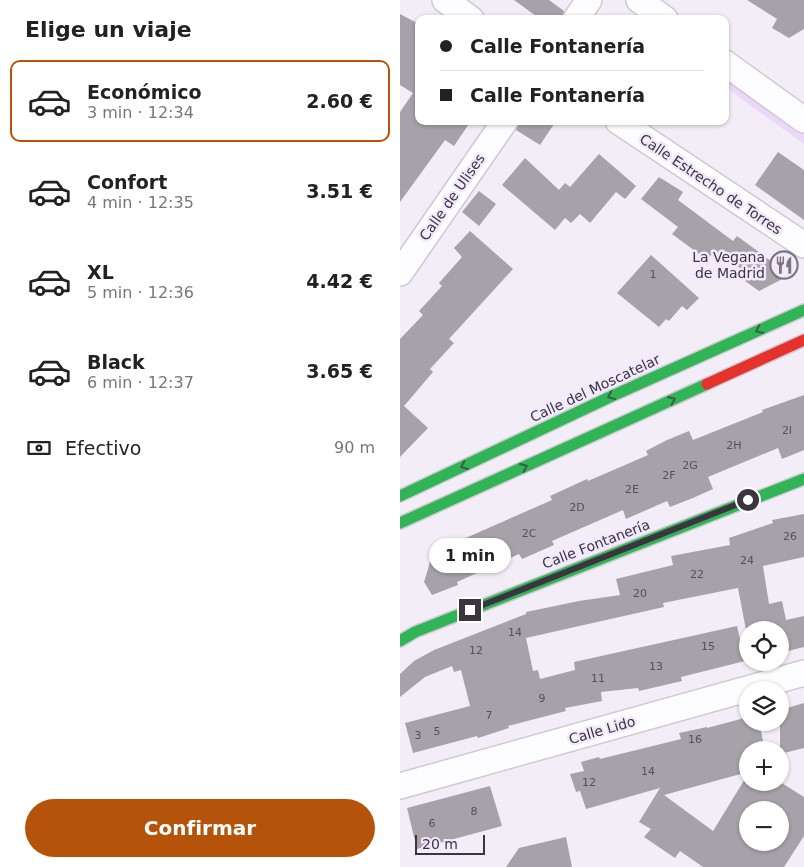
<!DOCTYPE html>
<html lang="es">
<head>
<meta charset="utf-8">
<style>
	:root { --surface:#fff; --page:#f2f2f2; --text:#222; --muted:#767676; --line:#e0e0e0; --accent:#b45309 }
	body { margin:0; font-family:"DejaVu Sans",sans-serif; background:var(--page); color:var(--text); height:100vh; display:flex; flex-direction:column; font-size:19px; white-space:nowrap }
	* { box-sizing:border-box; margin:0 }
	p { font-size:16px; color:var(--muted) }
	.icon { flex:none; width:28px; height:28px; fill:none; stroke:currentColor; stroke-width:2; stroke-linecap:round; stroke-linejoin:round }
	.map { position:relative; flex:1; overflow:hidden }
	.side { display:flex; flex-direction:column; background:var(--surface); width:400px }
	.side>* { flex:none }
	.guide { position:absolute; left:15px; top:15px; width:314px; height:110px; border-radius:10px; box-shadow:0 1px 4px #0004; display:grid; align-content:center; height:110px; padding:0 25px; background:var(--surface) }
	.controls { position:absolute; left:339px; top:621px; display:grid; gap:10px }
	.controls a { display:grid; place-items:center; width:50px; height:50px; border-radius:50%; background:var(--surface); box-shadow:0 1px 4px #0004; font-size:25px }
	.scale { position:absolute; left:15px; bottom:12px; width:70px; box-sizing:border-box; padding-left:5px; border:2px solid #3a353e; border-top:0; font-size:14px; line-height:18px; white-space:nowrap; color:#3a353e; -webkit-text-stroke:4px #f3e9fc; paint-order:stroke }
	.end { position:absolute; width:22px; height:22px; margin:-11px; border:6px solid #3a353e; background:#fff; box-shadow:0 0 0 2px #fff }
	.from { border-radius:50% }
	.bubble { position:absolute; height:35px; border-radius:18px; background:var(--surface); box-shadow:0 1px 4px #0004; font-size:16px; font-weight:700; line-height:35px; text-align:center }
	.guide b { display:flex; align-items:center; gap:18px; height:48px; font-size:19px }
	.guide b+b { border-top:1px solid var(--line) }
	.guide i { width:12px; height:12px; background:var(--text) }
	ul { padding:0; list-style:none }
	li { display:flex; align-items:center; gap:15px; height:82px; margin:0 10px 8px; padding:0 15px; border:2px solid transparent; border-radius:10px }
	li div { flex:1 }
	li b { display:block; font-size:19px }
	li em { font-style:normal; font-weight:700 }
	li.active { border-color:var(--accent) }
	li>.icon { width:45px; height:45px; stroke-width:1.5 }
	h2 { padding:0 25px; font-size:22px; line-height:60px }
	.pay { display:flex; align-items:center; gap:12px; height:55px; padding:0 25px; font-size:19px }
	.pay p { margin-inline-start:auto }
	.cta { display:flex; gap:10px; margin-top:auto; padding:10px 25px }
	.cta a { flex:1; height:58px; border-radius:30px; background:var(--accent); color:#fff; font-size:20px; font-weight:700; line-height:58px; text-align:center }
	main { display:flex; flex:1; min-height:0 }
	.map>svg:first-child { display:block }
	.green { fill:#ebd8f9 }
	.building { fill:#a7a2aa; fill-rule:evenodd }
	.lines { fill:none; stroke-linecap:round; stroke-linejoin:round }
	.street-casing { stroke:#cec9d2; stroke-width:28 }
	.fast-casing { stroke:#cec9d2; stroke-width:14 }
	.jam-casing { stroke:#cec9d2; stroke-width:14 }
	.street { stroke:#fdfcfe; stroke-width:25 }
	.fast { stroke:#30b455; stroke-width:11 }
	.jam { stroke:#e5322d; stroke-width:11 }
	.oneway { stroke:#366146 }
	.route { stroke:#3a353e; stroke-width:6 }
	.labels { text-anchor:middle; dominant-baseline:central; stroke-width:5; stroke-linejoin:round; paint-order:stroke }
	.number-label { font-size:11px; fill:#555059 }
	.street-label { font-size:14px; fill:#3a353e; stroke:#f3e9fc }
	.poi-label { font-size:14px; fill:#3a353e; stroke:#f3e9fc; text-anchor:end }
</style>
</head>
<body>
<main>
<section class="side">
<h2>Elige un viaje</h2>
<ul>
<li class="active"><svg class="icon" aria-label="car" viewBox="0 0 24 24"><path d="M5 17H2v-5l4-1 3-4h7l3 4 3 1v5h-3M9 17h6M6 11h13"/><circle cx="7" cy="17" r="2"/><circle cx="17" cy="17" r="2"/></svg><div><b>Económico</b><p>3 min · 12:34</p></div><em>2.60 €</em></li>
<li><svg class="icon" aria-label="car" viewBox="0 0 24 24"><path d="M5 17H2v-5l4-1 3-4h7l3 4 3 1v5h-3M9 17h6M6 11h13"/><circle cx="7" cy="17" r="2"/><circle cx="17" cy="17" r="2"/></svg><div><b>Confort</b><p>4 min · 12:35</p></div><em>3.51 €</em></li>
<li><svg class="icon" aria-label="car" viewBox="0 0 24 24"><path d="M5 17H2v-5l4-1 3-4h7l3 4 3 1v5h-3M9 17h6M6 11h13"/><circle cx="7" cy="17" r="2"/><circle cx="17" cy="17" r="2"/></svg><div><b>XL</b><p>5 min · 12:36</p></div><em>4.42 €</em></li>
<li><svg class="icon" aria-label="car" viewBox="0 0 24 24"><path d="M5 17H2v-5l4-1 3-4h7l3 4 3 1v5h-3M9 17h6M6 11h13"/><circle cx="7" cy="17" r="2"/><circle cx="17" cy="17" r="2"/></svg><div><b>Black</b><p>6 min · 12:37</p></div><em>3.65 €</em></li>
</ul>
<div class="pay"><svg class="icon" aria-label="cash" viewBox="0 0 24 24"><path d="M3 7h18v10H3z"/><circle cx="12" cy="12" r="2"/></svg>Efectivo<p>90 m</p></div>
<div class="cta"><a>Confirmar</a></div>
</section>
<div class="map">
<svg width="404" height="867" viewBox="0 0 404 867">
	<rect width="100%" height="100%" fill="#f3edf8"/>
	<path class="green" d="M325,77l79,52v15l-79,-57z"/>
	<path class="building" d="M114,0h35l15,11 -2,8h-22z
		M347,0h57v29l-15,9 -17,-10 5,-9z
		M0,14l19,10v97h52l-17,25 -9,-6 -45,62v-90l13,-19 -13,-8z
		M119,121h37l-16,24 -24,-15z
		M378,152l26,18v50l-49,-35z
		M199,154l37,32 -11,13 -9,-7 -26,31 -10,-9 -9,9 -6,-5 -10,12 -53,-45 23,-27 34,32 6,-7 5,4z
		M259,177l24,15 -5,8 55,41 4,-5 53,39 -31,16 -14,-10 5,-6 -35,-25 -8,10 -35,-26 6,-7 -37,-28z
		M79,191l17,13 -17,22 -17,-14z
		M70,231l43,38 -64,70 5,4 -24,26 3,3 -29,34 24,22 -28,29v-118l23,-24 -4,-4 23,-25 -3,-3 23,-26 -8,-9z
		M251,255l48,43 -12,12 -5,-4 -13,15 -3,-2 -7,8 -42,-34z
		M404,395v55l-22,9 -4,-11 -70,29 5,12 -20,9 -23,9 -3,-6 -41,18 -3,-9 -71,31 2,4 -32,14 -3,-5 -62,28 1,3 -26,10 -8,-13 7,-23 23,-9 -2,-6 100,-44 -2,-4 37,-17 1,2 60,-26 -2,-4 21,-11 22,-9 4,9 70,-28 -1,-2z
		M404,514v43l-41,9 6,38 13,-3 4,19 18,-4v31l-24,6v-23h-34l-8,-42 -75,15 1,4 -138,31 7,33 5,-1 2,9 35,-9 -1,-8 163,-36 8,35 -64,16 1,4 -43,10 -1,-3 -37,4 1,9 -37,7 1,3 -58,15 1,2 -31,10 -1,-2 -64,17 -8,-30 65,-17 -9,-36 -7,2 -2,-6 -27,11 -25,20v-23l14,-13 20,-11 92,-36v-2l53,-11 41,-6 -4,-16 57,-14 -2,-9 59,-11 -1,-7 44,-15 -1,-3z
		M404,703v45l-24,6v-44z
		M348,717v5h11l6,28h-17v22l-84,23 49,36 35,-57v8h32l24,15v39l-20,31h-81l-23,-16 -5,7 -31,-21 7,-8 -12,-7 21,-34 -74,21 -6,-18 -4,1 -6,-18 14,-3 -3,-9 18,-5 1,2 81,-20 -2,-6 28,-6v1zM348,810h32v32h-32z
		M90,786l12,40 -85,23 -10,-41z
		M166,837l6,30h-66l13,-19z"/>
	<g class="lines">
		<g class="street-casing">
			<path id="street" d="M45,0l26,19
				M239,0l26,19
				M176,19l13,-19
				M325,63l79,57
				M218,121l186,124
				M0,273l105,-152
				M0,786l404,-113"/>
		</g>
		<g class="fast-casing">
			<path id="fast" d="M0,496l212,-100 192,-86
				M0,523l307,-139
				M0,641l15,-9 389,-153"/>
		</g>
		<g class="jam-casing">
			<path id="jam" d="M307,384l97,-44"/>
		</g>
		<use href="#street" class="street"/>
		<use href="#fast" class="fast"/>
		<use href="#jam" class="jam"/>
	</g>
	<defs><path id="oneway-chevron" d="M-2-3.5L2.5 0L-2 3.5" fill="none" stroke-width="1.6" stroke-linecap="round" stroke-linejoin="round" transform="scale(1.25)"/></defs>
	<g class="oneway">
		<use href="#oneway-chevron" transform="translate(359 330) rotate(156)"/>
		<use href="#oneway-chevron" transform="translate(211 396) rotate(155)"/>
		<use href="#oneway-chevron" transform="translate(272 400) rotate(-24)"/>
		<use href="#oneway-chevron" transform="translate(64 466) rotate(155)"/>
		<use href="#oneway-chevron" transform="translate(124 467) rotate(-24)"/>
	</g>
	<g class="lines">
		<path class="route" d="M70,610l278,-110"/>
	</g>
	<defs>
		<g id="restaurant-ring" transform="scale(1.4375)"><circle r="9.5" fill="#f3e9fc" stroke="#7b757f" stroke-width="1.5"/><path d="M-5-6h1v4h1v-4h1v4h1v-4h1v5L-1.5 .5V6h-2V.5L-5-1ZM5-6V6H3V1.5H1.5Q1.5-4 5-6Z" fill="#7b757f"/></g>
	</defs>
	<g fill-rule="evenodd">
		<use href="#restaurant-ring" x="384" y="265"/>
	</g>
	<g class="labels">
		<g class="number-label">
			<text x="253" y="274">1</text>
			<text x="387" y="430">2I</text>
			<text x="334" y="445">2H</text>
			<text x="290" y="465">2G</text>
			<text x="269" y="475">2F</text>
			<text x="232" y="489">2E</text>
			<text x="177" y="507">2D</text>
			<text x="129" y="533">2C</text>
			<text x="390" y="536">26</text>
			<text x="347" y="560">24</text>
			<text x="297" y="574">22</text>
			<text x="240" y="593">20</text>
			<text x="115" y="632">14</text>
			<text x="308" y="646">15</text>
			<text x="76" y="650">12</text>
			<text x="256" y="666">13</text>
			<text x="198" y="678">11</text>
			<text x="142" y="698">9</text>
			<text x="89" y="715">7</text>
			<text x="37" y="731">5</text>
			<text x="18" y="735">3</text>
			<text x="295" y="739">16</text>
			<text x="248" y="771">14</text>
			<text x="189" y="782">12</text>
			<text x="74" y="811">8</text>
			<text x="32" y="823">6</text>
		</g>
		<g class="street-label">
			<text transform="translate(311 184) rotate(34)">Calle Estrecho de Torres</text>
			<text transform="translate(52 197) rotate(-55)">Calle de Ulises</text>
			<text transform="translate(195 388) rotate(-25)">Calle del Moscatelar</text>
			<text transform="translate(196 544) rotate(-21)">Calle Fontanería</text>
			<text transform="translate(202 730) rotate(-16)">Calle Lido</text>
		</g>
		<g class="poi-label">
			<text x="365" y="257">La Vegana<tspan x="365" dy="16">de Madrid</tspan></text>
		</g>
	</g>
</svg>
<div class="controls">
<a><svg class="icon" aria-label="locate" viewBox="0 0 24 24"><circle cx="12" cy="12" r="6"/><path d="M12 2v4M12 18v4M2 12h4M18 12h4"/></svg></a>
<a><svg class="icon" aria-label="layers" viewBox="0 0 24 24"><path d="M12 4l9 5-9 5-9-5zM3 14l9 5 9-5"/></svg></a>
<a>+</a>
<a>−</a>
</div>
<div class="scale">20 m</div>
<i class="end from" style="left:348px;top:500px"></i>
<i class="end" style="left:70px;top:610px"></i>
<div class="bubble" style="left:29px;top:538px;width:82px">1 min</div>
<div class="guide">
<b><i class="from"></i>Calle Fontanería</b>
<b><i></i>Calle Fontanería</b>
</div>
</div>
</main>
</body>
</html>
